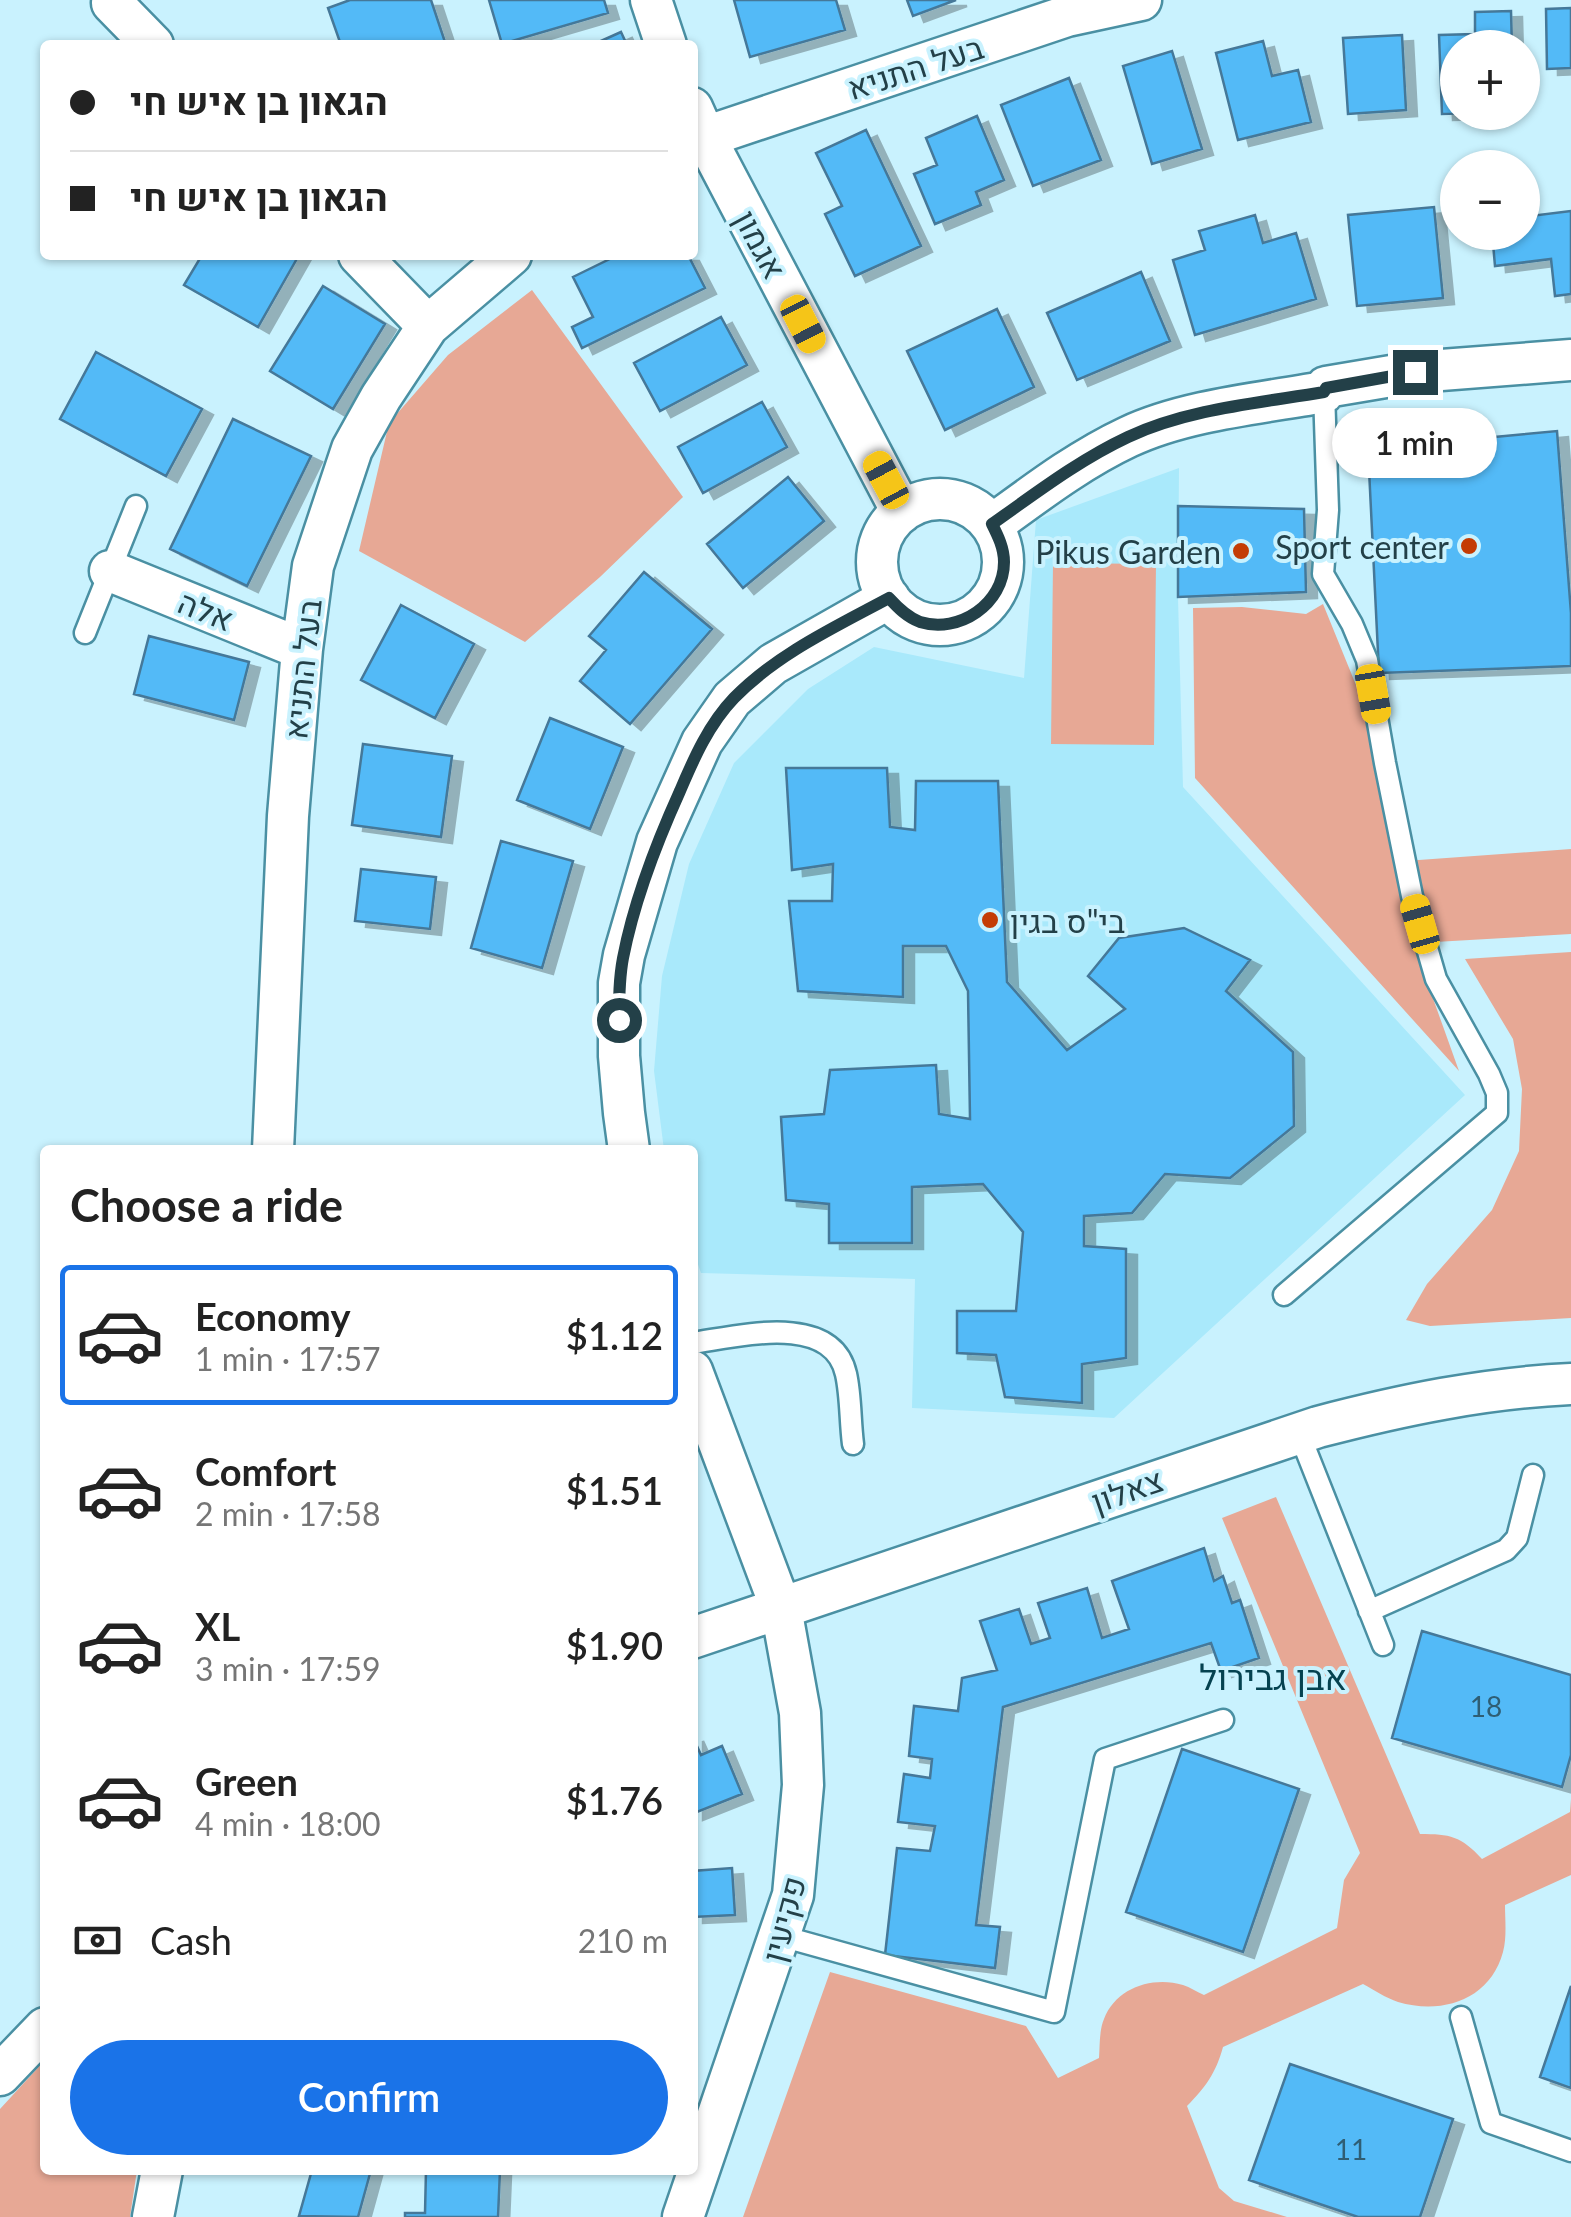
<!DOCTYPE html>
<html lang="en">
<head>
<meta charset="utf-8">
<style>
	:root { --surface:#fff; --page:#f6f6f6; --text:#222; --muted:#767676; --line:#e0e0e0; --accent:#1a73e8 }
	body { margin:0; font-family:Lato,Heebo,sans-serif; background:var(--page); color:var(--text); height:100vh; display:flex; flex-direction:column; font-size:38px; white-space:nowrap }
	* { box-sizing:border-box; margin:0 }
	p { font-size:32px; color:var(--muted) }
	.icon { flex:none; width:55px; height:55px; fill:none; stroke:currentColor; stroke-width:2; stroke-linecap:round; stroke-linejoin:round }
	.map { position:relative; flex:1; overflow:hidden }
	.side { position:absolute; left:40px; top:1145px; width:658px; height:1030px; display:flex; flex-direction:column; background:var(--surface); border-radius:10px; box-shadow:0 2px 8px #0004 }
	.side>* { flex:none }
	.hud { position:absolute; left:40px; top:40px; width:658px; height:220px; border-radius:10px; box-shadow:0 2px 8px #0004; display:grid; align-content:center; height:220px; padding:0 30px; background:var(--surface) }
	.controls { position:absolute; left:1440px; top:30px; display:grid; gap:20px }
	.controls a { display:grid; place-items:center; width:100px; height:100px; border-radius:50%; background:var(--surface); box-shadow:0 2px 8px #0004; font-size:50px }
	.end { position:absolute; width:45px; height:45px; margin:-22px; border:12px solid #234048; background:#fff; box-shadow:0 0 0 5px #fff }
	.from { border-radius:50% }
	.bubble { position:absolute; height:70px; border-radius:35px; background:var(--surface); box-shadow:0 2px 8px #0004; font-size:32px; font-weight:600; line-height:70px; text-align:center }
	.car { position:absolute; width:30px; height:60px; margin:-30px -15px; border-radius:12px; box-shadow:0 0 8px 2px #0007; background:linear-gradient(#f5c518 24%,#345 0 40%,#f5c518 0 76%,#345 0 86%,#f5c518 0) }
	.hud b { display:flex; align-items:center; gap:35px; height:95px; font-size:38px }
	.hud b+b { border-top:2px solid var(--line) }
	.hud i { width:25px; height:25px; background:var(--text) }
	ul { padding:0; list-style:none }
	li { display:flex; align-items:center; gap:30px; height:140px; margin:0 20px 15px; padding:0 10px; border:5px solid transparent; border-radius:10px }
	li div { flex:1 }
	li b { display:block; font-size:38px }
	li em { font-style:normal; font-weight:600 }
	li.selected { border-color:var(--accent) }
	li>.icon { width:90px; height:90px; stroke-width:1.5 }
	h2 { padding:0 30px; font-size:45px; line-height:120px }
	.pay { display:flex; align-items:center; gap:25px; height:110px; padding:0 30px; font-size:38px }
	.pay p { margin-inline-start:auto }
	.cta { display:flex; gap:20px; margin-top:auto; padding:20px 30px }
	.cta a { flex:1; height:115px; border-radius:60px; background:var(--accent); color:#fff; font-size:40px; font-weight:600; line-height:115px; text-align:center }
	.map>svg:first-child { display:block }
	.built { fill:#a9e9fb }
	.green { fill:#e7a895 }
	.building { fill:#52baf7; stroke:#447899; stroke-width:2.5; filter:url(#shadow) }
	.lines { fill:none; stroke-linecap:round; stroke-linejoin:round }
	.lane-casing { stroke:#4a90a3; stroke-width:25 }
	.street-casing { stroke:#4a90a3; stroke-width:45 }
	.lane { stroke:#fff; stroke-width:20 }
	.street { stroke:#fff; stroke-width:40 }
	.route { stroke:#234048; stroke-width:12 }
	.poi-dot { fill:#c43c04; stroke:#c9f2fe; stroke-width:4 }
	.labels { text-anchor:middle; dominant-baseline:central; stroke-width:8; stroke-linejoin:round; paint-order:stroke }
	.number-label { font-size:28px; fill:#2f5e74 }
	.street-label { font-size:32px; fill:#234048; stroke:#c9f2fe }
	.poi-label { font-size:32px; fill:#234048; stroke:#c9f2fe; text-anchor:end }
	.neighbourhood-label { font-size:35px; fill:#054250; stroke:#c9f2fe }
</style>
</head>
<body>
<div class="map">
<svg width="1571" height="2217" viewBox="0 0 1571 2217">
	<defs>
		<filter id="shadow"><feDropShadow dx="11" dy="6" stdDeviation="0" flood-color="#0004"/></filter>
	</defs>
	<rect width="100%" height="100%" fill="#c9f2fe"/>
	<path class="built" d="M1179,468l-1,129 5,190 282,308 -351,323 -202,-10 3,-129 -214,-6 -8,-23 -1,-100h-28l-10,-79 8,-95 27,-112 45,-101 74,-74 66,-42 150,31 12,-158z"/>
	<path class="green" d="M532,290l151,207 -83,80 -75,65 -166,-91 30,-128 59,-68z
		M1053,563l103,1 -2,181 -103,-1z
		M1323,604l35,86 63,275 38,106 -264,-293 -2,-170 49,-1 64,7z
		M1571,849v85l-136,8 -30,-81z
		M1571,952v366l-141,8 -24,-6 21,-36 65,-74 27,-59 3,-62 -9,-50 -48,-80z
		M1276,1497l144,337c30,0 41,2 62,25l88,-47 1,-13v76l-66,30c0,15 2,32 -2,47 -13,48 -61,63 -105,50 -12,-4 -24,-12 -35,-18l-140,63c-7,26 -18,41 -36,59l32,82 15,13 53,16h-544l87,-245 196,54 32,52 41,-20c1,-13 0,-27 5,-39 12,-31 48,-43 79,-34 7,2 14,7 21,10l133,-67 7,-48 16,-27 -138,-335z
		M45,2060v110h92l-7,47h-130v-108z"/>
	<path class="building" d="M350,0h81l15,45h-105l-13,-37z
		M489,0h115l4,13 -106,31z
		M734,0h102l9,30 -95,27z
		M907,0h49l-43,16z
		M1571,8v60l-24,1 -1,-60z
		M1511,11l1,37h-54v64l14,1 -30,1 -3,-79 36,-1v-22z
		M621,32l6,13h-35z
		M1402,35l4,75 -58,4 -5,-76z
		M1263,41l9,35 26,-6 13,52 -73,18 -22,-87z
		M1172,51l30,98 -50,15 -29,-98z
		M1069,78l32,82 -68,26 -32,-81z
		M977,116l27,64 -28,12 5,13 -46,19 -21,-50 23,-9 -11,-27z
		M866,130l55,116 -66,30 -30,-62 17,-8 -26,-53z
		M1434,207l9,91 -86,8 -9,-91z
		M1571,211v83l-16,2 -4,-37 -56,7 -3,-34h30v-15z
		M1255,215l8,28 33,-10 20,66 -121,36 -22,-75 32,-10 -6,-19z
		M202,255h97l-41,72 -74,-42z
		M618,255h70l17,33 -123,60 -10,-21 21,-10 -20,-40z
		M1141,272l29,69 -93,39 -30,-67z
		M323,286l62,38 -52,85 -63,-38z
		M997,309l37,78 -89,43 -38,-79z
		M721,317l26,48 -87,46 -26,-48z
		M96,352l106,57 -36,67 -106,-57z
		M762,402l25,45 -84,46 -25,-46z
		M233,419l78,37 -64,130 -77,-37z
		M1557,431l14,182v53l-192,7 -11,-224z
		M788,477l36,44 -81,67 -36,-44z
		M1178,506l126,3 2,83 -128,5z
		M644,572l68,57 -82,95 -50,-43 26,-31 -17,-14z
		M401,605l73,39 -39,74 -74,-38z
		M149,636l100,26 -15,58 -100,-26z
		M550,718l73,29 -33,82 -73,-29z
		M363,744l89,12 -11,81 -89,-12z
		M786,768h101l3,59 25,3 1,-49h82l9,201 60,68 58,-41 -37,-33 31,-38 65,-10 66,32 -24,31 67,61 1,74 -64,52 -65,-4 -33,39 -48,3v30l42,3v109l-44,6v39l-77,-6 -9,-42 -39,-2v-42h59l7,-79 -40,-48 -71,3v56h-83v-39l-43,-4 -5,-83 43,-3 6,-44 106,-5 3,49 31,5 -2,-128 -22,-45h-43v51l-105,-6 -9,-90h43l1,-37 -41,6z
		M501,841l72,20 -31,107 -71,-20z
		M361,869l75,8 -6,52 -75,-8z
		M1204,1548l10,33 9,-5 9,27 8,-3 19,58 -38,13 -10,-28 -208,64 -27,218 24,2 -5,41 -110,-13 12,-107 33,3 5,-25 -37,-4 6,-48 26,4 2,-19 -23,-3 5,-50 44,5 4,-33 35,-8 -17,-49 39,-12 12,35 19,-6 -12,-35 49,-15 15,50 27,-9 -17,-48z
		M1422,1631l149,44v80l-9,32 -170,-49z
		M692,1735l9,20 21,-9 20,48 -50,20z
		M1182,1749l117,40 -56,163 -117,-40z
		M732,1868l3,47 -43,2v-46z
		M1571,1986v102l-31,-11z
		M1290,2064l163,55 -33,98h-62l-109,-37z
		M312,2170h59l-13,47 -59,-1z
		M426,2170h74l-2,47h-93v-4h20z"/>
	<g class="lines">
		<g class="lane-casing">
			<path id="lane" d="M85,633l51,-127
				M1284,1295l213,-182v-20l-8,-19 -53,-95 -24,-83 -27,-133 -18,-103 -15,-36 -29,-50 5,-64 -4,-118
				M692,1343c44,-6 140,-32 154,31 5,22 4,47 7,70
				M1299,1433l84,212
				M1369,1611l137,-61 11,-12 16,-63
				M781,1936l273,76 51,-253 118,-39
				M1461,2017l30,106 80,28"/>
		</g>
		<g class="street-casing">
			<path id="street" d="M651,0l15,45
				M112,3l41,42
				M692,108l13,29 197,375
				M692,143l13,-6 362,-121 74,-16
				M359,255l69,71
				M877 562a63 63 0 1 1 126 0a63 63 0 1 1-126 0Z
				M992,525c44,-32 87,-65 136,-88 57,-27 134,-34 196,-45l2,-5 89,-15 156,-12
				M110,571l192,78
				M273,1150l15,-334 14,-167 11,-83 39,-117 29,-52 47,-71 83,-71
				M629,1150l-5,-37 -5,-57v-73l5,-28 33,-113 45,-100 30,-43 41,-35 116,-66
				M692,1638l626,-211c84,-22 166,-39 253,-43
				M0,2075l45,-47
				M153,2217l9,-47
				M683,2217l110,-322 10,-110 -3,-72 -19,-105 -89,-237"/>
		</g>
		<use href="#lane" class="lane"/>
		<use href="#street" class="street"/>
	</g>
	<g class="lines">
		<path class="route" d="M619,1020c0,-21 0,-41 4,-62 11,-57 33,-114 57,-167 14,-33 29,-67 54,-93 43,-44 101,-71 155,-100 9,10 18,19 31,24 39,12 84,-18 84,-60 0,-14 -6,-26 -12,-38 44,-31 87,-64 136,-87 60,-28 131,-34 196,-45l2,-4 89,-16"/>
	</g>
	<g class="poi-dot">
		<circle cx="1469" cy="546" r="10"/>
		<circle cx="1241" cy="551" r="10"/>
		<circle cx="990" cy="920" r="10"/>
	</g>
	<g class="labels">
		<g class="number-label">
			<text x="1486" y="1706">18</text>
			<text x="1351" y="2149">11</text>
		</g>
		<g class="street-label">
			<text transform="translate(915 67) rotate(-18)">בעל התניא</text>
			<text transform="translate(761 244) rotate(62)">אגמון</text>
			<text transform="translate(206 610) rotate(22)">אלה</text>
			<text transform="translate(302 669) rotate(-84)">בעל התניא</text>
			<text transform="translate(1127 1490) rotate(-19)">צאלון</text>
			<text transform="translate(783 1919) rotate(-75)">פקיעין</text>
		</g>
		<g class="poi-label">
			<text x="1449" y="546">Sport center</text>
			<text x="1221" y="551">Pikus Garden</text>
			<text x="1010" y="920" text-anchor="start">בי"ס בגין</text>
		</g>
		<g class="neighbourhood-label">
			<text x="1273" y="1676">אבן גבירול</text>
		</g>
	</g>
</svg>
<div class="controls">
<a>+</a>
<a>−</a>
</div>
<i class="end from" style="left:619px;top:1020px"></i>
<i class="end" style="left:1415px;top:372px"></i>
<div class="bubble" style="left:1332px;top:408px;width:165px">1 min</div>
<i class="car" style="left:803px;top:324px;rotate:153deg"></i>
<i class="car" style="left:886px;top:480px;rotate:332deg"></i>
<i class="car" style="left:1373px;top:694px;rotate:170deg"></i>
<i class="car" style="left:1420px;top:924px;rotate:344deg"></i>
<div class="hud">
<b><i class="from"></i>הגאון בן איש חי</b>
<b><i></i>הגאון בן איש חי</b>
</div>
<section class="side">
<h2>Choose a ride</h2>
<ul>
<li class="selected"><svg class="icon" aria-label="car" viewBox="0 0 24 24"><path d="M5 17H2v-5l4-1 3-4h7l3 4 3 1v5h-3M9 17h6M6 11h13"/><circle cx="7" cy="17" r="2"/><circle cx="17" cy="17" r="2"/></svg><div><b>Economy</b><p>1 min · 17:57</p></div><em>$1.12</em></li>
<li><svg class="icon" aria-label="car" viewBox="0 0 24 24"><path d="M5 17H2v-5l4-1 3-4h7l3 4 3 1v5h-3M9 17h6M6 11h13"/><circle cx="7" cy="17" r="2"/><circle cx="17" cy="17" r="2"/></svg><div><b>Comfort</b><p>2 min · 17:58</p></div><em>$1.51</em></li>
<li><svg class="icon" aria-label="car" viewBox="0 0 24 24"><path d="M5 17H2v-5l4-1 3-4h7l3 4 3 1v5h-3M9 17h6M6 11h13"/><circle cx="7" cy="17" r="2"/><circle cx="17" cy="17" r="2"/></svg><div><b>XL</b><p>3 min · 17:59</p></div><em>$1.90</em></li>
<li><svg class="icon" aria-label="car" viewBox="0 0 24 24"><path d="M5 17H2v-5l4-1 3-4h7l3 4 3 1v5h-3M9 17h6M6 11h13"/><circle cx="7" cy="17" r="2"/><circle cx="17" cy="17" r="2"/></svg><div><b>Green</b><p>4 min · 18:00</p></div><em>$1.76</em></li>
</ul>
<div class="pay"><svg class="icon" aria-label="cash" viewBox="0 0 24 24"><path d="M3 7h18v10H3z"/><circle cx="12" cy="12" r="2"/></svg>Cash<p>210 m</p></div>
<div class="cta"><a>Confirm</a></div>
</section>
</div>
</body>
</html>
